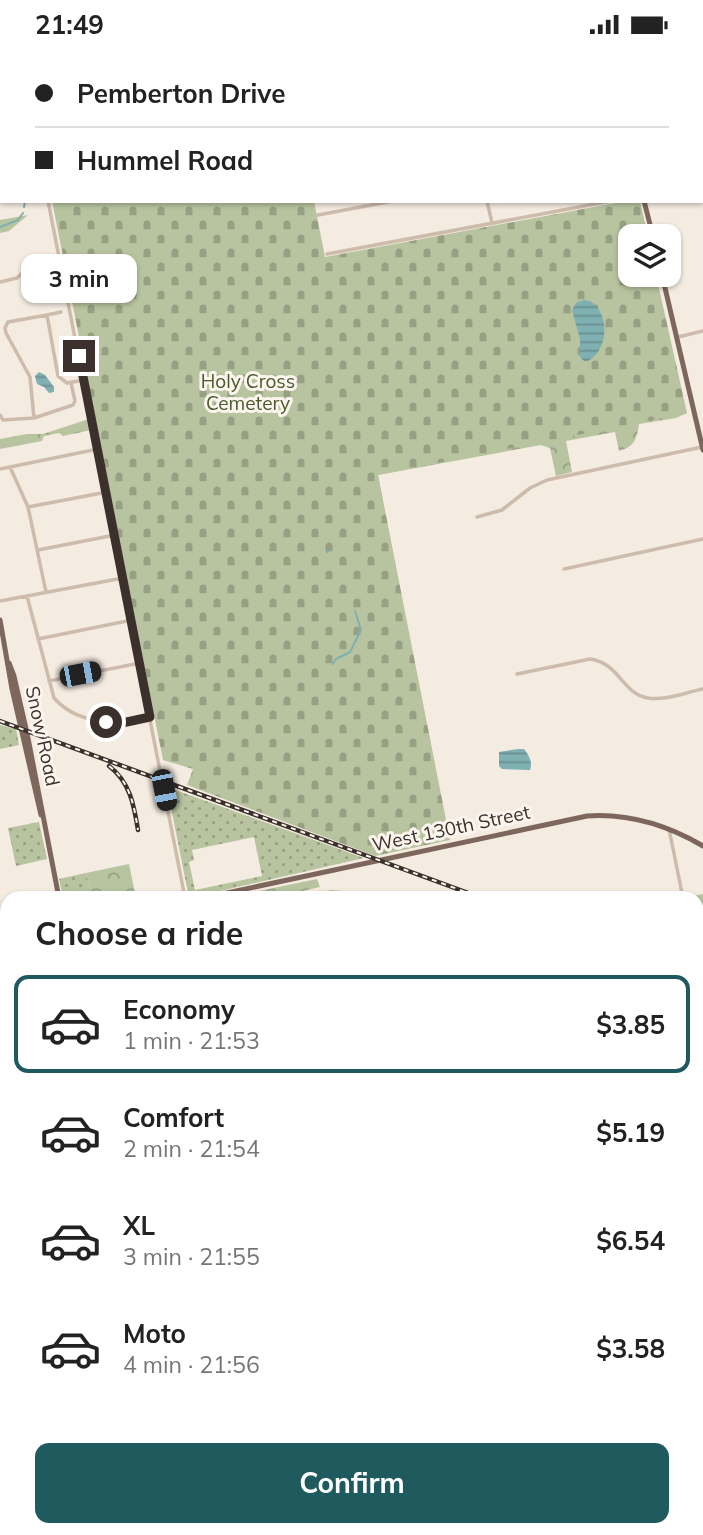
<!DOCTYPE html>
<html lang="en">
<head>
<meta charset="utf-8">
<style>
	:root { --surface:#fff; --page:#f6f6f6; --text:#222; --muted:#767676; --line:#e0e0e0; --accent:#1f5a5e }
	body { margin:0; font-family:Mulish,sans-serif; background:var(--page); color:var(--text); height:100vh; display:flex; flex-direction:column; font-size:26px; white-space:nowrap }
	* { box-sizing:border-box; margin:0 }
	p { font-size:23px; color:var(--muted) }
	.icon { flex:none; width:38px; height:38px; fill:none; stroke:currentColor; stroke-width:2; stroke-linecap:round; stroke-linejoin:round }
	.map { position:relative; flex:1; overflow:hidden }
	.drawer { position:absolute; left:0px; top:842px; width:704px; height:646px; display:flex; flex-direction:column; background:var(--surface); border-radius:21px 21px 0 0; box-shadow:0 2px 5px #0004 }
	.drawer>* { flex:none }
	.hud { position:absolute; left:0px; top:0px; width:704px; height:154px; box-shadow:0 2px 5px #0004; display:grid; align-content:center; height:154px; padding:0 35px; background:var(--surface) }
	.fabs { position:absolute; left:618px; top:175px; display:grid; gap:14px }
	.fabs a { display:grid; place-items:center; width:63px; height:63px; border-radius:14px; background:var(--surface); box-shadow:0 2px 5px #0004; font-size:35px }
	.end { position:absolute; width:32px; height:32px; margin:-16px; border:9px solid #3b302b; background:#fff; box-shadow:0 0 0 4px #fff }
	.from { border-radius:50% }
	.bubble { position:absolute; height:49px; border-radius:14px; background:var(--surface); box-shadow:0 2px 5px #0004; font-size:23px; font-weight:700; line-height:49px; text-align:center }
	.car { position:absolute; width:21px; height:42px; margin:-21px -10px; border-radius:9px; box-shadow:0 0 5px 2px #0007; background:linear-gradient(#222 24%,#8ab4d8 0 40%,#222 0 76%,#8ab4d8 0 86%,#222 0) }
	.hud b { display:flex; align-items:center; gap:24px; height:66px; font-size:26px }
	.hud b+b { border-top:2px solid var(--line) }
	.hud i { width:18px; height:18px; background:var(--text) }
	ul { padding:0; list-style:none }
	li { display:flex; align-items:center; gap:21px; height:98px; margin:0 14px 10px; padding:0 21px; border:4px solid transparent; border-radius:14px }
	li div { flex:1 }
	li b { display:block; font-size:26px }
	li em { font-style:normal; font-weight:700 }
	li.on { border-color:var(--accent) }
	li>.icon { width:63px; height:63px; stroke-width:1.5 }
	h2 { padding:0 35px; font-size:32px; line-height:84px }
	.primary-button { display:flex; gap:14px; margin-top:auto; padding:14px 35px }
	.primary-button a { flex:1; height:80px; border-radius:14px; background:var(--accent); color:#fff; font-size:28px; font-weight:700; line-height:80px; text-align:center }
	.status { display:flex; justify-content:space-between; align-items:center; height:49px; padding:0 35px; background:var(--surface); direction:ltr }
	.status svg { height:19px; fill:currentColor }
	.map>svg:first-child { display:block }
	.grass { fill:url(#grass-dots); fill-rule:evenodd }
	.forest { fill:url(#forest-crowns) }
	.wetland { fill:url(#wetland-marsh) }
	.cemetery { fill:url(#cemetery-stones) }
	.water { fill:url(#water-rules) }
	.lines { fill:none; stroke-linecap:round; stroke-linejoin:round }
	.stream { stroke:#7fb0b2; stroke-width:2 }
	.minor { stroke:#cdbbac; stroke-width:3.5 }
	.major { stroke:#7d675c; stroke-width:5 }
	.rail-casing { stroke:#3b302b; stroke-width:4.5 }
	.rail { stroke:#fbf5ee; stroke-width:2; stroke-dasharray:5; stroke-linecap:butt }
	.route { stroke:#3b302b; stroke-width:9 }
	.labels { text-anchor:middle; dominant-baseline:central; stroke-width:6; stroke-linejoin:round; paint-order:stroke }
	.park-label { font-size:19px; fill:#4a5a2e; stroke:#fbf5ee }
	.street-label { font-size:19px; fill:#3b302b; stroke:#fbf5ee }
</style>
</head>
<body>
<div class="status"><b>21:49</b><svg viewBox="0 0 49 12"><path d="M0 12V9h3v3zM5 12V6h3v6zM10 12V3h3v9zM15 12V0h3v12zM26 1h20v11H26zM47 4h2v5h-2z"/></svg></div>
<div class="map">
<svg width="703" height="1486" viewBox="0 0 703 1486">
	<defs>
		<pattern id="grass-dots" width="8" height="8" patternUnits="userSpaceOnUse" patternTransform="scale(1.75)"><rect width="8" height="8" fill="#b8c4a0"/><path d="M2 2h.1M6 6h.1" fill="none" stroke="#97a083" stroke-width="1.8" stroke-linecap="round"/></pattern>
		<pattern id="forest-crowns" width="20" height="18" patternUnits="userSpaceOnUse" patternTransform="scale(1.75)"><rect width="20" height="18" fill="#b8c4a0"/><path d="M2 6a3 3 0 1 1 6 0M12 15a3 3 0 1 1 6 0" fill="none" stroke="#97a083"/></pattern>
		<pattern id="wetland-marsh" width="20" height="14" patternUnits="userSpaceOnUse" patternTransform="scale(1.75)"><rect width="20" height="14" fill="#b8c4a0"/><path d="M1 5h8M5 5V1M11 12h8M15 12V8" fill="none" stroke="#97a083"/></pattern>
		<pattern id="cemetery-stones" width="16" height="16" patternUnits="userSpaceOnUse" patternTransform="scale(1.75)"><rect width="16" height="16" fill="#b8c4a0"/><path d="M2 7V4a2 2 0 0 1 4 0v3zM10 15v-3a2 2 0 0 1 4 0v3z" fill="#97a083"/></pattern>
		<pattern id="water-rules" width="6" height="5" patternUnits="userSpaceOnUse" patternTransform="scale(1.75)"><rect width="6" height="5" fill="#7fb0b2"/><path d="M0 2.5h6" fill="none" stroke="#699091"/></pattern>
	</defs>
	<rect width="100%" height="100%" fill="#f4ebe1"/>
	<path class="grass" d="M0,676l16,4 3,16 -19,4z
		M167,738l197,71 -175,40zM254,788l8,39 -67,14 -6,-28 5,-2 -2,-10z
		M39,773l8,37 -31,7 -8,-38z
		M86,824l7,25h-30l-4,-19z
		M703,1383v103h-32l-1,-5 26,-1 1,-96z"/>
	<path class="forest" d="M28,166l-19,16 -9,2v-13z
		M676,355l11,9 -11,5 -37,6c-2,15 -5,23 -20,27l-4,-19 -49,9 6,31 -16,4 -6,-28 -9,-3 -163,30 56,293 -67,-298z
		M89,370l2,11 -28,6 -4,-3 -15,3 -2,5 -42,8v-10l27,-5h16z
		M129,815l7,34h-43l-7,-25z
		M317,830l3,8 -49,11h-26l-1,-4z
		M331,841l31,3v5h-68z
		M696,889l7,7v30l-6,-2z
		M7,1207v35l-5,3 -2,-2v-34z
		M29,1481h71l2,5h-33l-1,-3 -3,3h-35z"/>
	<path class="wetland" d="M703,845v51l-6,-7 -1,-40 -7,-1z"/>
	<path class="cemetery" d="M52,152h262l11,56 301,-56h14l8,35h-18v39h26l31,138 -309,62 72,365 -75,16 -188,-71 6,-16 -30,-9z"/>
	<path class="water" d="M584,251l6,1c20,12 19,49 -2,60h-4l-4,-4v-18l-8,-29 5,-8z
		M39,323l6,3 9,12v5l-5,1 -5,-6 -7,-3 -2,-8z
		M518,700h6c5,6 9,14 6,21l-28,-1 -3,-3v-14z"/>
	<g class="lines">
		<path class="stream" d="M24,158l1,-6
			M0,178l18,-7 5,-7
			M327,503l2,-1
			M333,615l3,-5 14,-7 11,-22 -6,-19"/>
		<path class="minor" d="M17,0l1,2
			M115,0l1,2
			M231,0v2
			M296,0v2
			M454,0v2
			M542,2l10,-2
			M48,152l137,697
			M487,152l5,22
			M318,166l75,-14
			M327,205l284,-53
			M43,212l6,2 10,-4
			M0,233l17,-4 16,-15 22,-6 4,2
			M47,266l14,-3
			M678,288l25,-6
			M0,366l3,5 31,-2 39,-13 2,-4 -4,-18
			M34,369l-4,-41 -24,-44 -1,-5 3,-6 39,-7 11,61 9,7 17,-3
			M10,418l18,40 18,85
			M0,420l98,-20
			M28,458l79,-15
			M477,468l25,-7 28,-22 17,-8 155,-33
			M38,501l77,-15
			M564,520l139,-30
			M27,547l27,102c25,28 63,26 96,19
			M0,552l123,-23
			M38,590l94,-19
			M517,625l73,-15c30,4 31,34 58,39 17,3 39,-6 55,-9
			M49,632l91,-18
			M669,780l14,69
			M0,861l7,28
			M0,1375l7,33
			M0,1434l7,-2
			M502,1480l2,6
			M550,1480l1,6
			M598,1480l1,6
			M645,1480l1,6
			M472,1486l19,-6"/>
		<path class="major" d="M609,0l1,2
			M309,2l10,-2
			M0,58h2
			M644,152l9,35
			M662,226l41,175
			M0,571l12,69 29,126
			M9,614l5,13 13,57 32,165
			M203,849l384,-82c43,-3 80,9 116,30
			M0,890l7,-1
			M696,1381l7,-2
			M199,1480l1,6
			M206,1486l26,-6"/>
		<g class="rail-casing">
			<path id="rail" d="M592,0l2,2
				M702,77l1,1
				M0,672l482,177
				M109,717c21,16 25,39 29,64
				M696,927l7,2
				M696,979l7,2
				M696,1003l7,11
				M696,1041l5,20"/>
		</g>
		<use href="#rail" class="rail"/>
	</g>
	<g class="lines">
		<path class="route" d="M79,307l71,361 -28,6 -16,-1"/>
	</g>
	<g class="labels">
		<g class="park-label">
			<text x="248" y="332">Holy Cross<tspan x="248" dy="22">Cemetery</tspan></text>
		</g>
		<g class="street-label">
			<text transform="translate(43 687) rotate(78)">Snow Road</text>
			<text transform="translate(451 779) rotate(-12)">West 130th Street</text>
		</g>
	</g>
</svg>
<div class="fabs">
<a><svg class="icon" aria-label="layers" viewBox="0 0 24 24"><path d="M12 4l9 5-9 5-9-5zM3 14l9 5 9-5"/></svg></a>
</div>
<i class="end from" style="left:106px;top:673px"></i>
<i class="end" style="left:79px;top:307px"></i>
<div class="bubble" style="left:21px;top:205px;width:116px">3 min</div>
<i class="car" style="left:80px;top:625px;rotate:79deg"></i>
<i class="car" style="left:164px;top:741px;rotate:169deg"></i>
<div class="hud">
<b><i class="from"></i>Pemberton Drive</b>
<b><i></i>Hummel Road</b>
</div>
<section class="drawer">
<h2>Choose a ride</h2>
<ul>
<li class="on"><svg class="icon" aria-label="car" viewBox="0 0 24 24"><path d="M5 17H2v-5l4-1 3-4h7l3 4 3 1v5h-3M9 17h6M6 11h13"/><circle cx="7" cy="17" r="2"/><circle cx="17" cy="17" r="2"/></svg><div><b>Economy</b><p>1 min · 21:53</p></div><em>$3.85</em></li>
<li><svg class="icon" aria-label="car" viewBox="0 0 24 24"><path d="M5 17H2v-5l4-1 3-4h7l3 4 3 1v5h-3M9 17h6M6 11h13"/><circle cx="7" cy="17" r="2"/><circle cx="17" cy="17" r="2"/></svg><div><b>Comfort</b><p>2 min · 21:54</p></div><em>$5.19</em></li>
<li><svg class="icon" aria-label="car" viewBox="0 0 24 24"><path d="M5 17H2v-5l4-1 3-4h7l3 4 3 1v5h-3M9 17h6M6 11h13"/><circle cx="7" cy="17" r="2"/><circle cx="17" cy="17" r="2"/></svg><div><b>XL</b><p>3 min · 21:55</p></div><em>$6.54</em></li>
<li><svg class="icon" aria-label="car" viewBox="0 0 24 24"><path d="M5 17H2v-5l4-1 3-4h7l3 4 3 1v5h-3M9 17h6M6 11h13"/><circle cx="7" cy="17" r="2"/><circle cx="17" cy="17" r="2"/></svg><div><b>Moto</b><p>4 min · 21:56</p></div><em>$3.58</em></li>
</ul>
<div class="primary-button"><a>Confirm</a></div>
</section>
</div>
</body>
</html>
